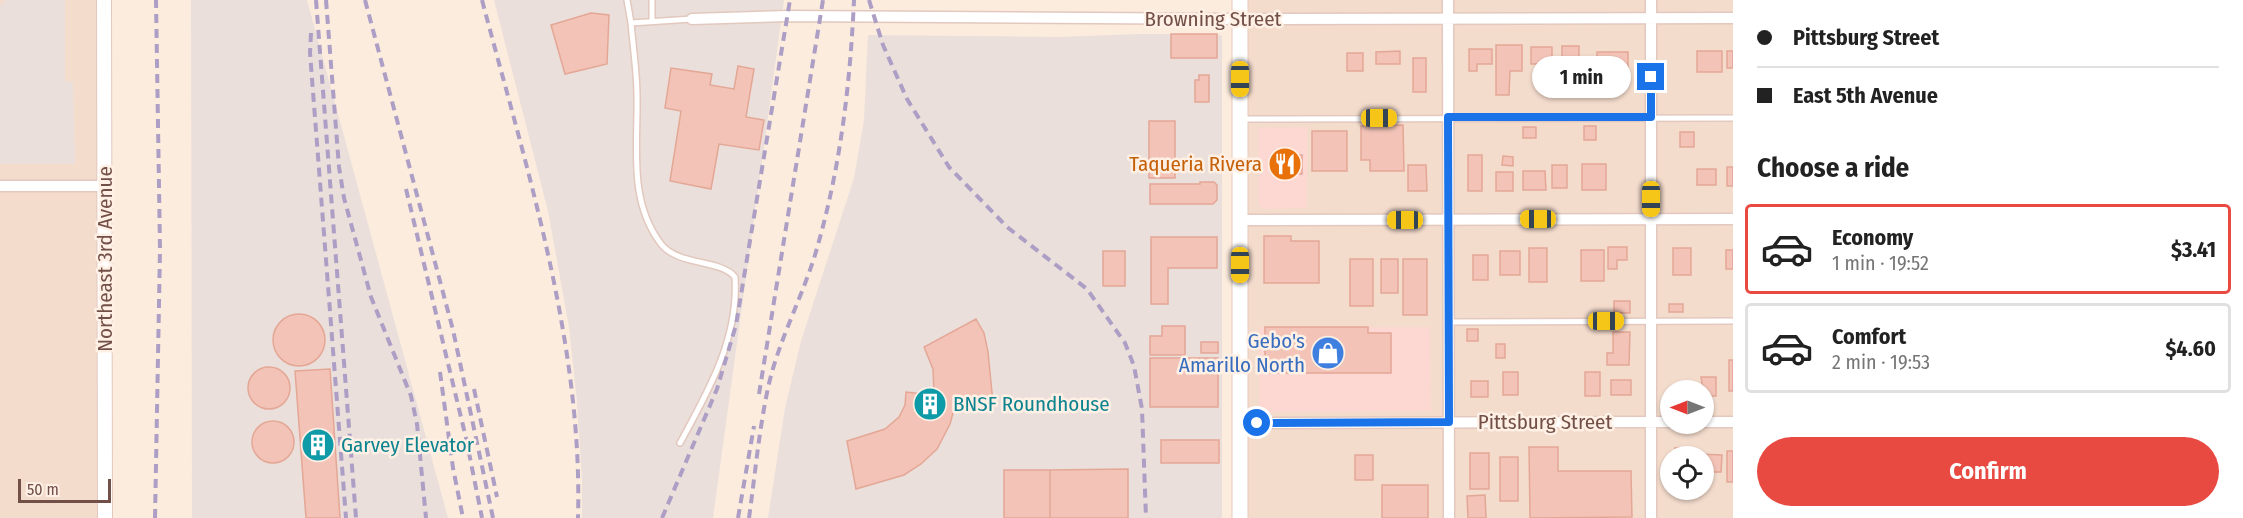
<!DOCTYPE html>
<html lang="en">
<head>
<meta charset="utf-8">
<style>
	:root { --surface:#fff; --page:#f6f6f6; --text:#222; --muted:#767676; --line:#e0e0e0; --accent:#e84a41 }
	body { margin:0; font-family:"Fira Sans Condensed",sans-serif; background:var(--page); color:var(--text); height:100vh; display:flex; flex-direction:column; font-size:22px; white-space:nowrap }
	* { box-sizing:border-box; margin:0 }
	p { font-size:20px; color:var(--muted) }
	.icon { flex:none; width:33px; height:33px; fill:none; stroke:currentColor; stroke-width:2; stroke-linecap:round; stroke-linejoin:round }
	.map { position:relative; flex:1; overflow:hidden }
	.side { display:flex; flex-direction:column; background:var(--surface); width:510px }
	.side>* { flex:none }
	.guide { display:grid; align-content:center; height:132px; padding:0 24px; background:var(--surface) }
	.needle { width:39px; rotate:270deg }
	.buttons { position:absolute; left:1660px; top:380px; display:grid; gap:12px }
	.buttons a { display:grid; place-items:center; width:54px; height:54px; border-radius:50%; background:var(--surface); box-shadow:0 2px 4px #0004; font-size:30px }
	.scale { position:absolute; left:18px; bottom:15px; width:93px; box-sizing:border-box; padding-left:6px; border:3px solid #724f47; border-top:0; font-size:16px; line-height:21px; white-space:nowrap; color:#724f47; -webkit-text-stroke:4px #fff0e5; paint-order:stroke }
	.end { position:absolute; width:27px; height:27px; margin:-14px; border:8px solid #1a73e8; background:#fff; box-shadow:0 0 0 3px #fff }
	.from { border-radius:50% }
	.bubble { position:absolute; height:42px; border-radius:21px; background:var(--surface); box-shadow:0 2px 4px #0004; font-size:20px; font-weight:700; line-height:42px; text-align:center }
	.car { position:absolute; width:18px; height:36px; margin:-18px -9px; border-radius:8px; box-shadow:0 0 4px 2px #0007; background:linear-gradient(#f5c518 24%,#345 0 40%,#f5c518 0 76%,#345 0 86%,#f5c518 0) }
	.guide b { display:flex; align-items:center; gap:21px; height:57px; font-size:22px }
	.guide b+b { border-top:2px solid var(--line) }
	.guide i { width:15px; height:15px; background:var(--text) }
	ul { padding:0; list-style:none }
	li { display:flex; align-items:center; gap:18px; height:90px; margin:0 12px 9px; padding:0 12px; border:3px solid var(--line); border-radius:6px }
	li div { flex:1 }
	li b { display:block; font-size:22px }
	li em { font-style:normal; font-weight:700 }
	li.active { border-color:var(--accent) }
	li>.icon { width:54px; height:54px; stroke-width:1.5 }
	h2 { padding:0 24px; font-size:27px; line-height:72px }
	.cta { display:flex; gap:12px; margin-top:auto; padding:12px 24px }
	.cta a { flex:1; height:69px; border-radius:36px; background:var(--accent); color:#fff; font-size:24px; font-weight:700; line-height:69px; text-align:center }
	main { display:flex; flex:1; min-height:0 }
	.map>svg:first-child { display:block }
	.residential { fill:#f4dccd; fill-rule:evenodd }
	.commercial { fill:#fdd7d2 }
	.industrial { fill:#eadfdb }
	.building { fill:#f2c3b6; stroke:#e4a796; stroke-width:1.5 }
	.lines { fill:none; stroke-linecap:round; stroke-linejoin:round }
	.service-casing { stroke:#e2c8be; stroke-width:8 }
	.minor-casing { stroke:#e2c8be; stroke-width:13 }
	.tertiary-casing { stroke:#e2c8be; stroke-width:16 }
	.secondary-casing { stroke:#e7c8bb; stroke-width:17 }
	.service { stroke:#fff; stroke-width:5 }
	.minor { stroke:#fff; stroke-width:10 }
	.tertiary { stroke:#fff; stroke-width:14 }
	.secondary { stroke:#fff; stroke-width:15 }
	.rail { stroke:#ac9ec4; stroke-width:4; stroke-dasharray:9 6; stroke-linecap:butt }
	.route { stroke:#1a73e8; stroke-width:8 }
	.labels { text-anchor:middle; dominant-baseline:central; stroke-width:5; stroke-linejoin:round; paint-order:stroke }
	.street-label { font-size:21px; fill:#724f47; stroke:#fff0e5 }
	.food-label { font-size:21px; fill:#c56008; stroke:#fff0e5; text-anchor:end }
	.shop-label { font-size:21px; fill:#366cbe; stroke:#fff0e5; text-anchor:end }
	.culture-label { font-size:21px; fill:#0d838f; stroke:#fff0e5; text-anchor:start }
</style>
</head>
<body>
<main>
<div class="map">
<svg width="1733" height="518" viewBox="0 0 1733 518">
	<rect width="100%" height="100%" fill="#fcecde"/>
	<path class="residential" d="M0,0h100l6,518h-106z
		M1244,0h489v518h-485zM1671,390h33v33h-33zM1671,456h33v33h-33z"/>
	<path class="commercial" d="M1307,127v81l-45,1 -4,-6v-75z
		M1259,327h171l1,84 -167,1 -5,-3z"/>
	<path class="industrial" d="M6,0h59v81l8,1 2,82h-75v-158z
		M191,0h116l141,518h-256z
		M494,0h290l-71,518h-131v-38l-5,-78 -8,-75 -21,-116z
		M1139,34h78l5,2v482h-454l17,-110 16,-67 53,-163 10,-58 4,-85 192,2z"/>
	<path class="building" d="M591,13l18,2 -2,49 -42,10 -14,-49z
		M1171,34h46v24h-46z
		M1496,45h26v26h-12l-1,24h-13z
		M1562,46h17v23h-17z
		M1531,47h21v17h-21z
		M1469,49h23v15h-15v7h-8z
		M1400,51v13h-24v-12z
		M1697,51h25v21h-25z
		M1727,51h6v17h-6z
		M1597,52h31v18h-31z
		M1347,53h16v18h-16z
		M1413,58h13v34h-13z
		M738,66l16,3 -8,48 18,3 -5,30 -40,-6 -8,45 -41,-8 11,-70 -16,-3 6,-40 41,6 -2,11 24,4z
		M1199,75h10v27h-14v-22h4z
		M1149,121h26v57h-26z
		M1403,125l1,46h-34v-11h-9v-34z
		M1584,126h12v14h-12z
		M1523,127h13v11h-13z
		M1312,131h35v40h-35z
		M1680,132h14v15h-14z
		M1273,155h29v19h-29z
		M1468,155h14v36h-14z
		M1503,156l10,1v9l-11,-1z
		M1582,164h24v26h-24z
		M1408,165h18l1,26h-19z
		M1552,165h15v23h-15z
		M1727,167h6v19h-6z
		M1697,169h19v16h-19z
		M1523,171h22l1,19h-23z
		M1496,172h17v19h-17z
		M1200,182h14l3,3v15l-4,4h-63v-20h50z
		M1264,236h27v5h28v42h-55z
		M1151,237h66v31h-49v36h-17z
		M1608,247h19v13h-10v9h-9z
		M1529,248h18v34h-18z
		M1673,248h18v27h-18z
		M1581,250h23v31h-23z
		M1726,250h7v19h-7z
		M1103,251h22v35h-22z
		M1500,251h20v24h-20z
		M1473,255h15v25h-15z
		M1350,259h23v47h-23z
		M1381,259h17v34h-17z
		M1403,259h24v56h-24z
		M1614,301h16v12h-16z
		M1669,304h14v8h-14z
		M273 340a26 26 0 1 1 52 0a26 26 0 1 1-52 0Z
		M976,319l8,14 4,19 5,51 -36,-4 -7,25 -13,25 -16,15 -17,11 -48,14 -9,-48 38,-12 14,-12 6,-12 1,-13 28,3 -1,-26 -9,-22z
		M1162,326h23v29h-35v-19h12z
		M1265,327h103v6h23v40h-126z
		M1467,329h11v12h-11z
		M1613,332h17l-1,33h-22v-12h6z
		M1201,342h17v11h-17z
		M1496,344h9v14h-9z
		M1150,358h68v49h-68z
		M1729,360h4v31h-4z
		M248 388a21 21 0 1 1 42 0a21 21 0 1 1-42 0Z
		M330,369l10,149h-34l-11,-147z
		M1503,372h15v23h-15z
		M1585,372h15v24h-15z
		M1701,377h15v19h-12z
		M1611,380h20v15h-20z
		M1471,381h17v16h-17z
		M252 442a21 21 0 1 1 42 0a21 21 0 1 1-42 0Z
		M1161,440h58v23h-58z
		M1529,447h29v24h73l1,46 -102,1z
		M1675,448h15v8h-15z
		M1727,451h6v31h-6z
		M1470,453h19v36h-19z
		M1698,454l24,1 -1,17h-17v-16z
		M1355,455h18v25h-18z
		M1500,457h18v44h-18z
		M1128,469v49h-78v-48z
		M1004,470h46v48h-46z
		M1382,485h46v33h-46z
		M1485,495l1,23h-18l-1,-22z"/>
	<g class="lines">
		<g class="service-casing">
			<path id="service" d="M627,0l4,23
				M652,0v21
				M1241,119l492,-1
				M1449,322l284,-1
				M680,443c28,-51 59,-105 55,-166 -15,-18 -57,-11 -74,-33 -33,-43 -23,-98 -24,-148 0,-24 -4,-49 -6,-73l61,-4"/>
		</g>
		<g class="minor-casing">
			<path id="minor" d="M1448,0l1,518
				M1651,0v518
				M692,19l95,-3 453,3 493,-1
				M0,186h106
				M1240,220l493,-1
				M1704,422h29
				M1239,423l432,-1"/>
		</g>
		<g class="tertiary-casing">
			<path id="tertiary" d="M104,0l1,518"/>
		</g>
		<g class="secondary-casing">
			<path id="secondary" d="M1240,0v518"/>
		</g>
		<use href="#service" class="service"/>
		<use href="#minor" class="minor"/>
		<use href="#tertiary" class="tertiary"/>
		<use href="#secondary" class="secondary"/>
		<path class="rail" d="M316,0l40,518
			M326,0l13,167 5,31 27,99 40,99 6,28 9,94
			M365,0l88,330 40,188
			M482,0c44,167 101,343 96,518
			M869,0l14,45 24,54 42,68 58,60 80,62 38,54 9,23 8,43 4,109
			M311,33l-1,20 36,465
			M406,189l60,249 16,80
			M440,372l13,96 10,50
			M474,389l23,108
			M759,394l64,-394
			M155,518l5,-269 -4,-249
			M662,518l55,-129 19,-64 54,-325
			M738,518l16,-92
			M749,518c6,-43 10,-88 19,-130 10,-46 33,-88 47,-133 25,-84 35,-168 39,-255"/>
	</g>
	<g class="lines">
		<path class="route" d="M1257,423l192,-1 -1,-305h203v-40"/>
	</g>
	<defs>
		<g id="restaurant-disc" transform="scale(1.725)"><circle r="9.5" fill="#e8710a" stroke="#fff0e5"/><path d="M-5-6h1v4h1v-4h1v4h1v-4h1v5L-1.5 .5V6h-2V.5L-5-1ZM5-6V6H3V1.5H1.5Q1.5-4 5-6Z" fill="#fff"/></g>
		<g id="shop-disc" transform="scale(1.725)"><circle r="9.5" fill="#3f7fe0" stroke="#fff0e5"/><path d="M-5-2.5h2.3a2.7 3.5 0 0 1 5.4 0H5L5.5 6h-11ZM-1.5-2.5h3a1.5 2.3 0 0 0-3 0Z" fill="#fff"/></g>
		<g id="building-disc" transform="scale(1.725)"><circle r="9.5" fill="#0f9aa8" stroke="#fff0e5"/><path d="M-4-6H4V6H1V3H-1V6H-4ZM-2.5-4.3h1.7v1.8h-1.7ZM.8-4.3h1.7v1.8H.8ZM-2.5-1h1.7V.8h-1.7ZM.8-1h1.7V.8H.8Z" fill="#fff"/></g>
	</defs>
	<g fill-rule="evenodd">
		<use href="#restaurant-disc" x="1285" y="164"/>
		<use href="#shop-disc" x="1328" y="353"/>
		<use href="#building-disc" x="930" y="404"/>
		<use href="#building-disc" x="318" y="445"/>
	</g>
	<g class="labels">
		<g class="street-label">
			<text x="1213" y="19">Browning Street</text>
			<text transform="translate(105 259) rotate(-90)">Northeast 3rd Avenue</text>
			<text x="1545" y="422">Pittsburg Street</text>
		</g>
		<g class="food-label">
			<text x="1262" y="164">Taqueria Rivera</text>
		</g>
		<g class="shop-label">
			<text x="1305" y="341">Gebo's<tspan x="1305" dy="24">Amarillo North</tspan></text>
		</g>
		<g class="culture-label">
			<text x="953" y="404">BNSF Roundhouse</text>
			<text x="341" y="445">Garvey Elevator</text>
		</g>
	</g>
</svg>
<div class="buttons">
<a><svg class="needle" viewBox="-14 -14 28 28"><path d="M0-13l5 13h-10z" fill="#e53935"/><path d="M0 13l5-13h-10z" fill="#767676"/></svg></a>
<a><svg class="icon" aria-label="locate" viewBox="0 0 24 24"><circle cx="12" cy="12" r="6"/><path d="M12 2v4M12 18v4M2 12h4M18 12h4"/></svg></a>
</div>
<div class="scale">50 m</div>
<i class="end from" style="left:1257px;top:423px"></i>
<i class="end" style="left:1651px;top:77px"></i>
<div class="bubble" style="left:1532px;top:56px;width:99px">1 min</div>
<i class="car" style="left:1240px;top:79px;rotate:180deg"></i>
<i class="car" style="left:1379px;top:118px;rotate:90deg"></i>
<i class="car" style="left:1651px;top:199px;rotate:180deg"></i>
<i class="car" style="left:1538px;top:219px;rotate:270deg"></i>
<i class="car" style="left:1405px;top:220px;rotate:270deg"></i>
<i class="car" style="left:1240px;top:265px;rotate:180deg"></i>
<i class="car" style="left:1606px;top:321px;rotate:90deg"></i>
</div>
<section class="side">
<div class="guide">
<b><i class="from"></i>Pittsburg Street</b>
<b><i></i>East 5th Avenue</b>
</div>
<h2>Choose a ride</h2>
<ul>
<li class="active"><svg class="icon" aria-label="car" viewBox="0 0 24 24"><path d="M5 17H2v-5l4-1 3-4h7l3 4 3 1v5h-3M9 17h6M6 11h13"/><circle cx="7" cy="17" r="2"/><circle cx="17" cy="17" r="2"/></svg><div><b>Economy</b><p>1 min · 19:52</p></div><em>$3.41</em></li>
<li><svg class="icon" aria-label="car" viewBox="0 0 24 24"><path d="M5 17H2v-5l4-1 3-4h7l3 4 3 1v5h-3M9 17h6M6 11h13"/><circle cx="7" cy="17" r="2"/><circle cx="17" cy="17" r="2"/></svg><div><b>Comfort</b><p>2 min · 19:53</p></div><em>$4.60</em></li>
</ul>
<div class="cta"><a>Confirm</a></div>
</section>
</main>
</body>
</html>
